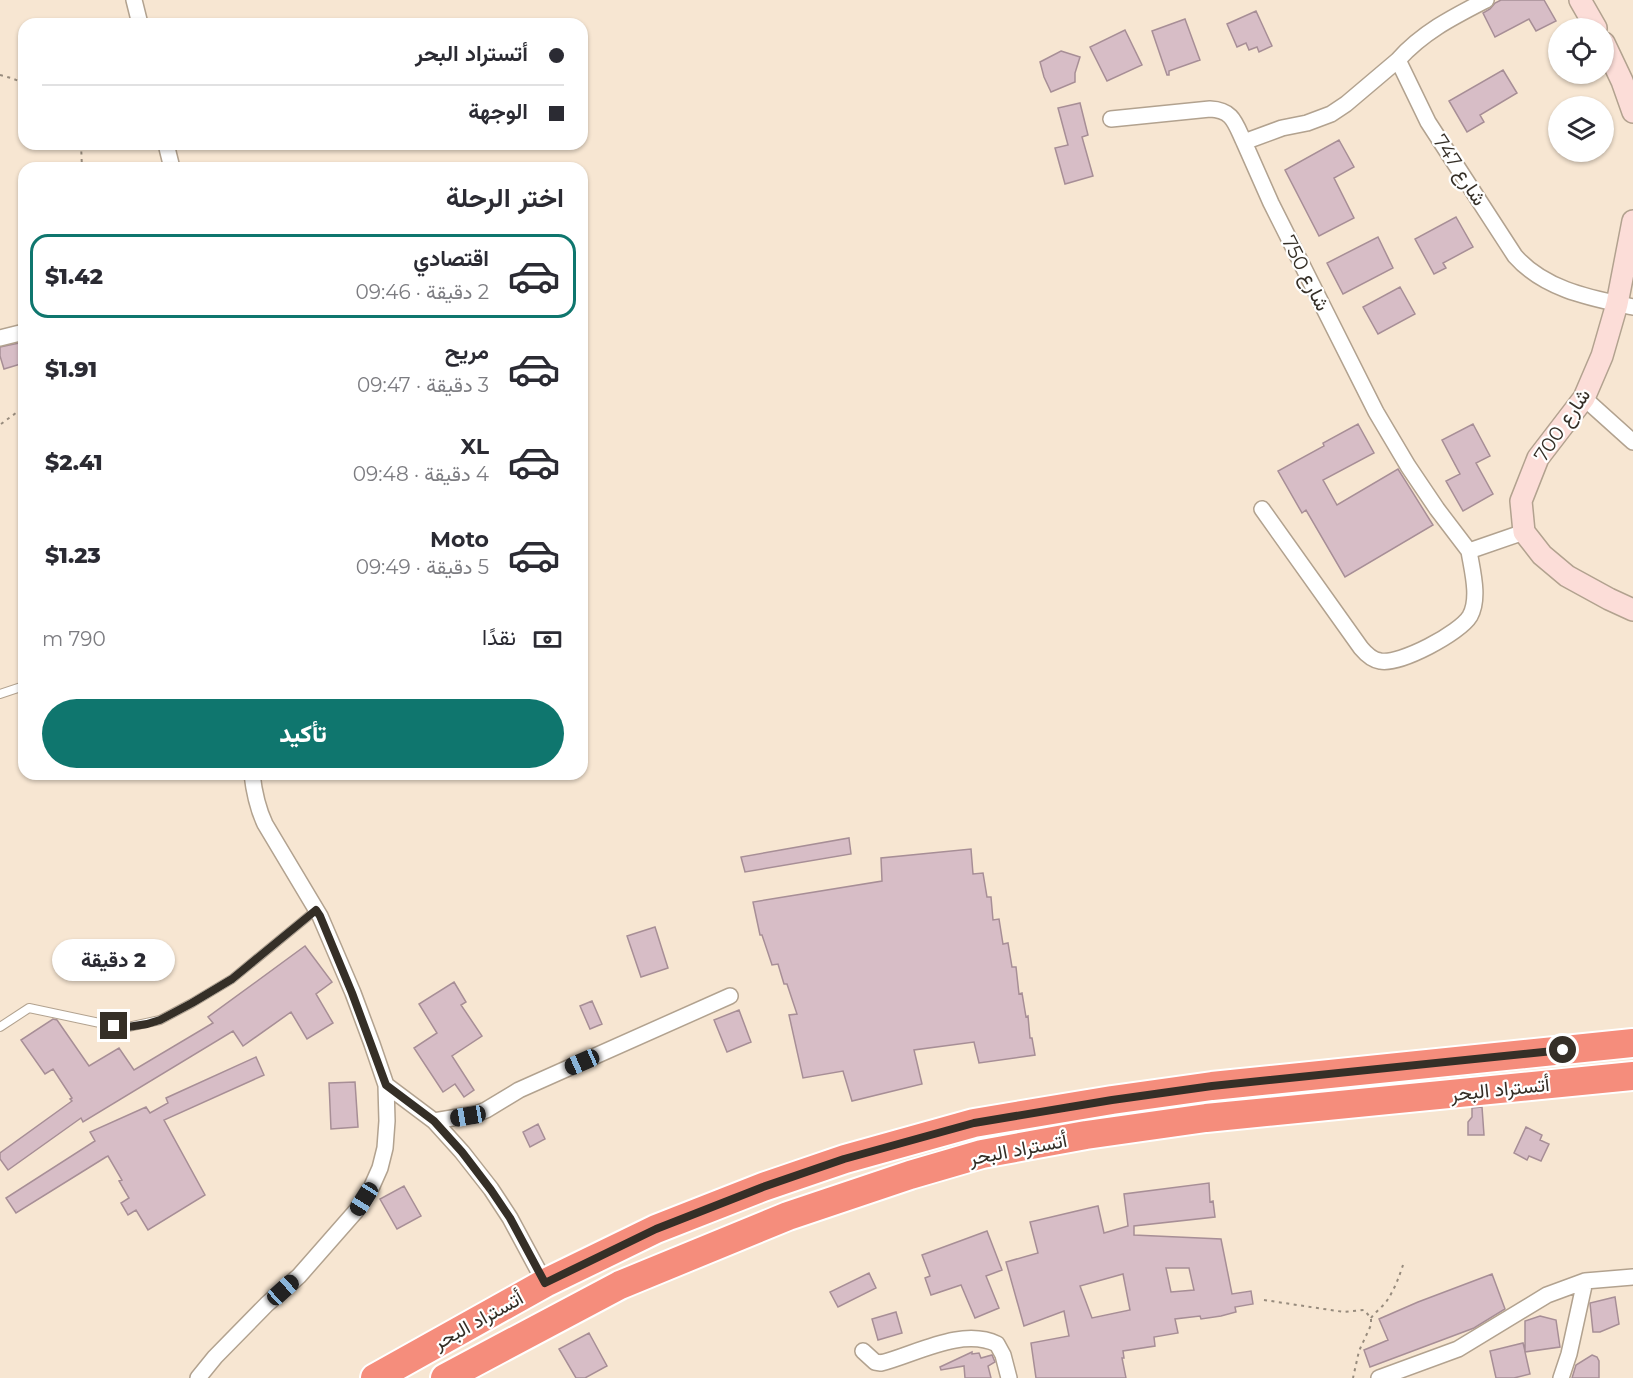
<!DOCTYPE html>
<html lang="ar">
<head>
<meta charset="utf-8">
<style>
	:root { --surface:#fff; --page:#f7f7f7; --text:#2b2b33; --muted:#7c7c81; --line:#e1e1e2; --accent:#0f766e }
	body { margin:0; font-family:Montserrat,Vazirmatn,sans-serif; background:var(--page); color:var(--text); direction:rtl; height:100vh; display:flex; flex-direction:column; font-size:22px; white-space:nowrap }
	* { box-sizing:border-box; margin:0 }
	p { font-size:20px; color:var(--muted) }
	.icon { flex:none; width:33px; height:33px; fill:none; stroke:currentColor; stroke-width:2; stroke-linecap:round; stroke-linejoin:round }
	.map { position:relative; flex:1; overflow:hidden; direction:ltr }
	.details { position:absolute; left:18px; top:162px; width:570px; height:618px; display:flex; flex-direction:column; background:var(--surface); border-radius:18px; box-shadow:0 2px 4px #0004; direction:rtl }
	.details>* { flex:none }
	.banner { position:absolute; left:18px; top:18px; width:570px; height:132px; border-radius:18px; box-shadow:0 2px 4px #0004; direction:rtl; display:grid; align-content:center; height:132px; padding:0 24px; background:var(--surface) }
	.fabs { position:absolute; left:1548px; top:18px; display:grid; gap:12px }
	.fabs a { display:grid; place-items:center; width:66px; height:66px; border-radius:50%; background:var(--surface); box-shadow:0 2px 4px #0004; font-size:30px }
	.end { position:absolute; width:27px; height:27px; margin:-14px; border:8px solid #352f27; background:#fff; box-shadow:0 0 0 3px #fff }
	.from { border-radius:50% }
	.bubble { position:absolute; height:42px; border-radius:21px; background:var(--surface); box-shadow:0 2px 4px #0004; font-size:20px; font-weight:800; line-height:42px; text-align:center; direction:rtl }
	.car { position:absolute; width:18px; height:36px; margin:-18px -9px; border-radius:8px; box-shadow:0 0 4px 2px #0007; background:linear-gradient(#222 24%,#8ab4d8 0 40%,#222 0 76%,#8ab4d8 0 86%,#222 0) }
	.banner b { display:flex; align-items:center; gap:21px; height:57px; font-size:22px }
	.banner b+b { border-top:2px solid var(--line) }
	.banner i { width:15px; height:15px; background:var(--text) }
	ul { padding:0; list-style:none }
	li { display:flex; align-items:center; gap:18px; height:84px; margin:0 12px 9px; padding:0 12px; border:3px solid transparent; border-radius:18px }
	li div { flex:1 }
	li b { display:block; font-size:22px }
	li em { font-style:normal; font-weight:800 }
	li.active { border-color:var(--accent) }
	li>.icon { width:54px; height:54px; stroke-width:1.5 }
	h2 { padding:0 24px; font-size:27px; line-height:72px }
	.pay { display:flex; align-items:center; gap:15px; height:66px; padding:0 24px; font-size:22px }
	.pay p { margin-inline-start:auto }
	.action { display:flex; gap:12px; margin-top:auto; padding:12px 24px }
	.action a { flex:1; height:69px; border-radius:36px; background:var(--accent); color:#fff; font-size:24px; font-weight:800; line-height:69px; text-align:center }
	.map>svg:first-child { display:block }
	.building { fill:#d7bdc6; stroke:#a78e96; stroke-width:1.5; fill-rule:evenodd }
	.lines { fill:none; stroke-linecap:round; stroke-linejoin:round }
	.service-casing { stroke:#b2a28f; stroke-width:10 }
	.minor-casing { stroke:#b2a28f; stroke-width:18 }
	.secondary-casing { stroke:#b2a28f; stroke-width:24 }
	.motorway-casing { stroke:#fff; stroke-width:32 }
	.path { stroke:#978b7d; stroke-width:2; stroke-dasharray:3 4.5; stroke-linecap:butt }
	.service { stroke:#fff; stroke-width:8 }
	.minor { stroke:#fff; stroke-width:15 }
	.secondary { stroke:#fcddd8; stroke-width:21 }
	.motorway { stroke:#f58d7c; stroke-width:28 }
	.route { stroke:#352f27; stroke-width:8 }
	.labels { text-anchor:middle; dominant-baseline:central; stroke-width:4.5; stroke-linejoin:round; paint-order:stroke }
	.street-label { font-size:20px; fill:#352f27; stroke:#fff }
</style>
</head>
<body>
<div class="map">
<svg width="1633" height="1378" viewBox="0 0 1633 1378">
	<rect width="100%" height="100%" fill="#f7e6d2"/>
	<path class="building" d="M1501,0h43l12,21 -20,10 -7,-12 -34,18 -12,-24 7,-4 5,-6z
		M1256,11l16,35 -13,6 -2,-5 -8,3 -3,-7 -9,4 -10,-23z
		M1185,19l15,41 -31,11v4h-2l-15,-44z
		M1125,30l17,35 -35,16 -17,-34z
		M1061,51l19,6 -5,16v9l-24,10 -7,-15 -4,-15z
		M1503,70l14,23 -37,22 4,7 -17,10 -18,-31z
		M1080,103l8,32 -6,2 11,39 -28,8 -10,-36 13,-3 -10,-37z
		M1339,140l15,27 -20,11 20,40 -35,18 -34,-66z
		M1456,217l17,30 -30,16 3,5 -12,6 -19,-35z
		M1378,237l15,31 -50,26 -16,-31z
		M1400,287l15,27 -37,20 -15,-27z
		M24,342v21l-20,6 -4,-13v-9z
		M1358,424l16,29 -51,27 14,25 61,-36 35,56 -88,52 -39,-67 -4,3 -24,-42 46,-25 -1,-3z
		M1473,424l17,32 -14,7 17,31 -30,17 -17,-30 14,-7 -18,-34z
		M849,838l2,16 -106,18 -4,-15z
		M971,849l2,25 10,-1 4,24h4l2,23 6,-1 4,25 5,-1 4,24h4l3,27 3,-1 4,24 2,-1 2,22h2l3,17 -56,8 -5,-21 -60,8 8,34 -70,17 -9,-30 -40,7 -14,-63 8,-1 -10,-30h-3l-6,-20 -6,1 -10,-30h-2l-7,-33 129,-21 -1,-23z
		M655,927l13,41 -27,9 -14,-41z
		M305,946l27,36 -16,12 17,29 -26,16 -16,-27 -48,34 -10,-15 -150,91 -2,-4 -73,52 -8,-11v-6l72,-52 -2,-2 2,-1 -19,-29 -8,5 -24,-34 32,-21 4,1 32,46 30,-18 15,22 79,-47 -5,-6z
		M454,982l12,20 -5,3 21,31 -30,20 22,34 -10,7 -9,-13 -12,8 -29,-44 23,-15 -18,-29z
		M592,1001l10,23 -12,5 -10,-23z
		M739,1010l12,32 -24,10 -13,-32z
		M256,1057l8,18 -100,45 41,75 -57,35 -12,-20 -8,5 -7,-12 8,-5 -10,-17 3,-1 -14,-24 -2,1 -90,56 -10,-15 89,-57 -5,-9 56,-25 4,6 18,-10 -2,-5z
		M355,1082l3,45 -27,2 -2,-46z
		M1482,1107l2,28h-16v-13l4,-5v-9z
		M538,1124l7,15 -15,8 -7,-15z
		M1526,1127l16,8 -2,5 9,4 -8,17 -12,-5 -2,4 -13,-7z
		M1209,1183l1,19 3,-1 2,16 -81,9v9l87,4 11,55 19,-3 2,13 -18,3 1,5 -15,4 -20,3 -1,-3 -25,3 3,14 -24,4 1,9 -32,5 1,7h-2l4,20h-90l-5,-35 38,-7 -5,-25 -40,15 -18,-64 32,-9 -8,-31 68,-16 6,27 24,-7 -4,-32zM1166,1268h23l5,22 -23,2zM1123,1274l7,36 -38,8 -12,-32z
		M404,1186l17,30 -24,13 -17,-30z
		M987,1231l15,39 -16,6 13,32 -24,10 -14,-33 -30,10 -6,-17 5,-2 -8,-21z
		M869,1273l7,15 -38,19 -8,-15z
		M1492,1274l13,35 -31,19 -104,39 -6,-17 24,-10 -9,-21 39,-17z
		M1615,1297l4,27 -19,8h-7l-3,-29z
		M896,1312l6,21 -24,7 -6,-21z
		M1540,1316l16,4 4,27 -35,5 5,22 -16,4h-18l-6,-27 33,-8 2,8v-30z
		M589,1333l18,33 -22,12h-9l-17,-29z
		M972,1352v2l7,-1 2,5 11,-3 3,7 -7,4 3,12h-26l-1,-12 -23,4 -1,-3z
		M1592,1355l5,2 2,4v17h-27l4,-13z"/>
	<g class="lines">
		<g class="service-casing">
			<path id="service" d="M0,694l24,-8
				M0,1027l29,-19 85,18 14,1 32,-7 32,-17 40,-24 84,-69"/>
		</g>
		<g class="minor-casing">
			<path id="minor" d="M134,0l6,24
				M1486,0c-33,17 -63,32 -88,60l30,62 87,134c30,34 76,42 118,51
				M1398,60l-52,44 -15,10 -24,9 -25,5 -38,14 27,61 105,209 32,54 29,43 32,42 55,-19
				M1111,119l99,-10c23,1 25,14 34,33
				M166,144l6,24
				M0,338l24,-6
				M1584,398l49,44
				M1262,509l99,139c5,6 12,12 19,13 20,4 80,-28 90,-45 10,-18 2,-46 -1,-65
				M386,1085l48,36 28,31 29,37 19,29 35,65
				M434,1121l42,-7 10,-4 33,-20 211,-94
				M863,1351l12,11 6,1c35,-9 81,-36 116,-19l6,11 6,23
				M198,1378l17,-21 52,-53 32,-28 57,-65 16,-25 8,-18 5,-20 2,-27 -1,-36 -14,-41 -19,-51 -33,-77 -55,-92c-8,-17 -11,-32 -13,-50
				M1379,1378l79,-29 89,-54 38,-14 48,-4
				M1561,1378l8,-24 16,-73"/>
		</g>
		<g class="secondary-casing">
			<path id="secondary" d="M1580,0l16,28
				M1604,43l18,38 11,31
				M1633,221l-16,83 -15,52 -18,42 -46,60 -17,43 3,31 18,23 25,21 42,23 24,11"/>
		</g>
		<g class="motorway-casing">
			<path id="motorway" d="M375,1378l170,-95 111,-54 107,-42 82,-28 129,-36 138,-23 100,-14 421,-43
				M445,1378l175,-93 168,-69 122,-41 72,-21 104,-19 120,-17 427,-42"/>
		</g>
		<path class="path" d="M0,75l11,3 13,5
			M81,144l1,24
			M1,424l23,-17
			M1264,1300l80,12 20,-2 7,8v7l-12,26 -6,27
			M1371,1318c5,-7 13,-12 17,-19 7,-11 11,-22 15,-34"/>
		<use href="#service" class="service"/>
		<use href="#minor" class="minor"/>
		<use href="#secondary" class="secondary"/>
		<use href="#motorway" class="motorway"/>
	</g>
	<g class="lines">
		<path class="route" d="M114,1026l14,1 19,-3 13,-4 32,-17 40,-24 84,-69 4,6 32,77 34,92 48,36 28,31 29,38 19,28 35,65 111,-54 107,-42 81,-28 130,-36 138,-23 100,-14 351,-36"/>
	</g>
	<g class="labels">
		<g class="street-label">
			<text transform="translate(1460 170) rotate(57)">شارع 747</text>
			<text transform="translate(1306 273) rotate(63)">شارع 750</text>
			<text transform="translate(1562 425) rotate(-56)">شارع 700</text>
			<text transform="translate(1500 1089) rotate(-6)">أتستراد البحر</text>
			<text transform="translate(1018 1149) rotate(-11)">أتستراد البحر</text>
			<text transform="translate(478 1320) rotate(-29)">أتستراد البحر</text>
		</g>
	</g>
</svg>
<div class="fabs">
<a><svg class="icon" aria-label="locate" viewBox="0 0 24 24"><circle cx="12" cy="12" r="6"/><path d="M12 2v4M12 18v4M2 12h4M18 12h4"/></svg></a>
<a><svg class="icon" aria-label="layers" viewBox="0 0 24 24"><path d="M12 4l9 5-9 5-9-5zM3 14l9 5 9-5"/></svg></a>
</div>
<i class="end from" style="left:1563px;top:1050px"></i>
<i class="end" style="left:114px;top:1026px"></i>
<div class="bubble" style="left:52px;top:939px;width:123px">2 دقيقة</div>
<i class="car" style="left:582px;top:1062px;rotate:246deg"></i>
<i class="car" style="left:468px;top:1116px;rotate:260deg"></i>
<i class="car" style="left:364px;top:1199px;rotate:212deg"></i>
<i class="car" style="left:283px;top:1290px;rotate:48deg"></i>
<div class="banner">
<b><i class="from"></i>أتستراد البحر</b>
<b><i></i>الوجهة</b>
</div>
<section class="details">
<h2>اختر الرحلة</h2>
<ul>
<li class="active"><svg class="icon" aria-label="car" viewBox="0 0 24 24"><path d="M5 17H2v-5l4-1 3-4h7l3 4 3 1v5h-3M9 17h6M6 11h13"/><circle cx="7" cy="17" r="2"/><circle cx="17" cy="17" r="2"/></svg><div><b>اقتصادي</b><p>2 دقيقة · 09:46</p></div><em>$1.42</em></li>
<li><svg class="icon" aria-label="car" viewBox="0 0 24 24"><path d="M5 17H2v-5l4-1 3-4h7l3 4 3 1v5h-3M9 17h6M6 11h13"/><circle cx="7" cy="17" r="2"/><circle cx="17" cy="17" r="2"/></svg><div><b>مريح</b><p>3 دقيقة · 09:47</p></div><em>$1.91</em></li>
<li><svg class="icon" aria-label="car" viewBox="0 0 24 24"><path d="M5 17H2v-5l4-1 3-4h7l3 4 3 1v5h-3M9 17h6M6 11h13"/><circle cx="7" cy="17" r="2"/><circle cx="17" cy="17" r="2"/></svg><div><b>XL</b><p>4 دقيقة · 09:48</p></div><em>$2.41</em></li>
<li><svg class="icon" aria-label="car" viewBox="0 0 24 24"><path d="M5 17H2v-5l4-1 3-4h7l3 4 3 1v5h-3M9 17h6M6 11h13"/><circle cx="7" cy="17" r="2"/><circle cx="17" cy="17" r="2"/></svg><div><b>Moto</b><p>5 دقيقة · 09:49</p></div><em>$1.23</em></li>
</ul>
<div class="pay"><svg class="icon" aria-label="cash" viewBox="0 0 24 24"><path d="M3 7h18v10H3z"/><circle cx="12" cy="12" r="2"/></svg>نقدًا<p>790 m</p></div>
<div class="action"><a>تأكيد</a></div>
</section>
</div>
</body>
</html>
